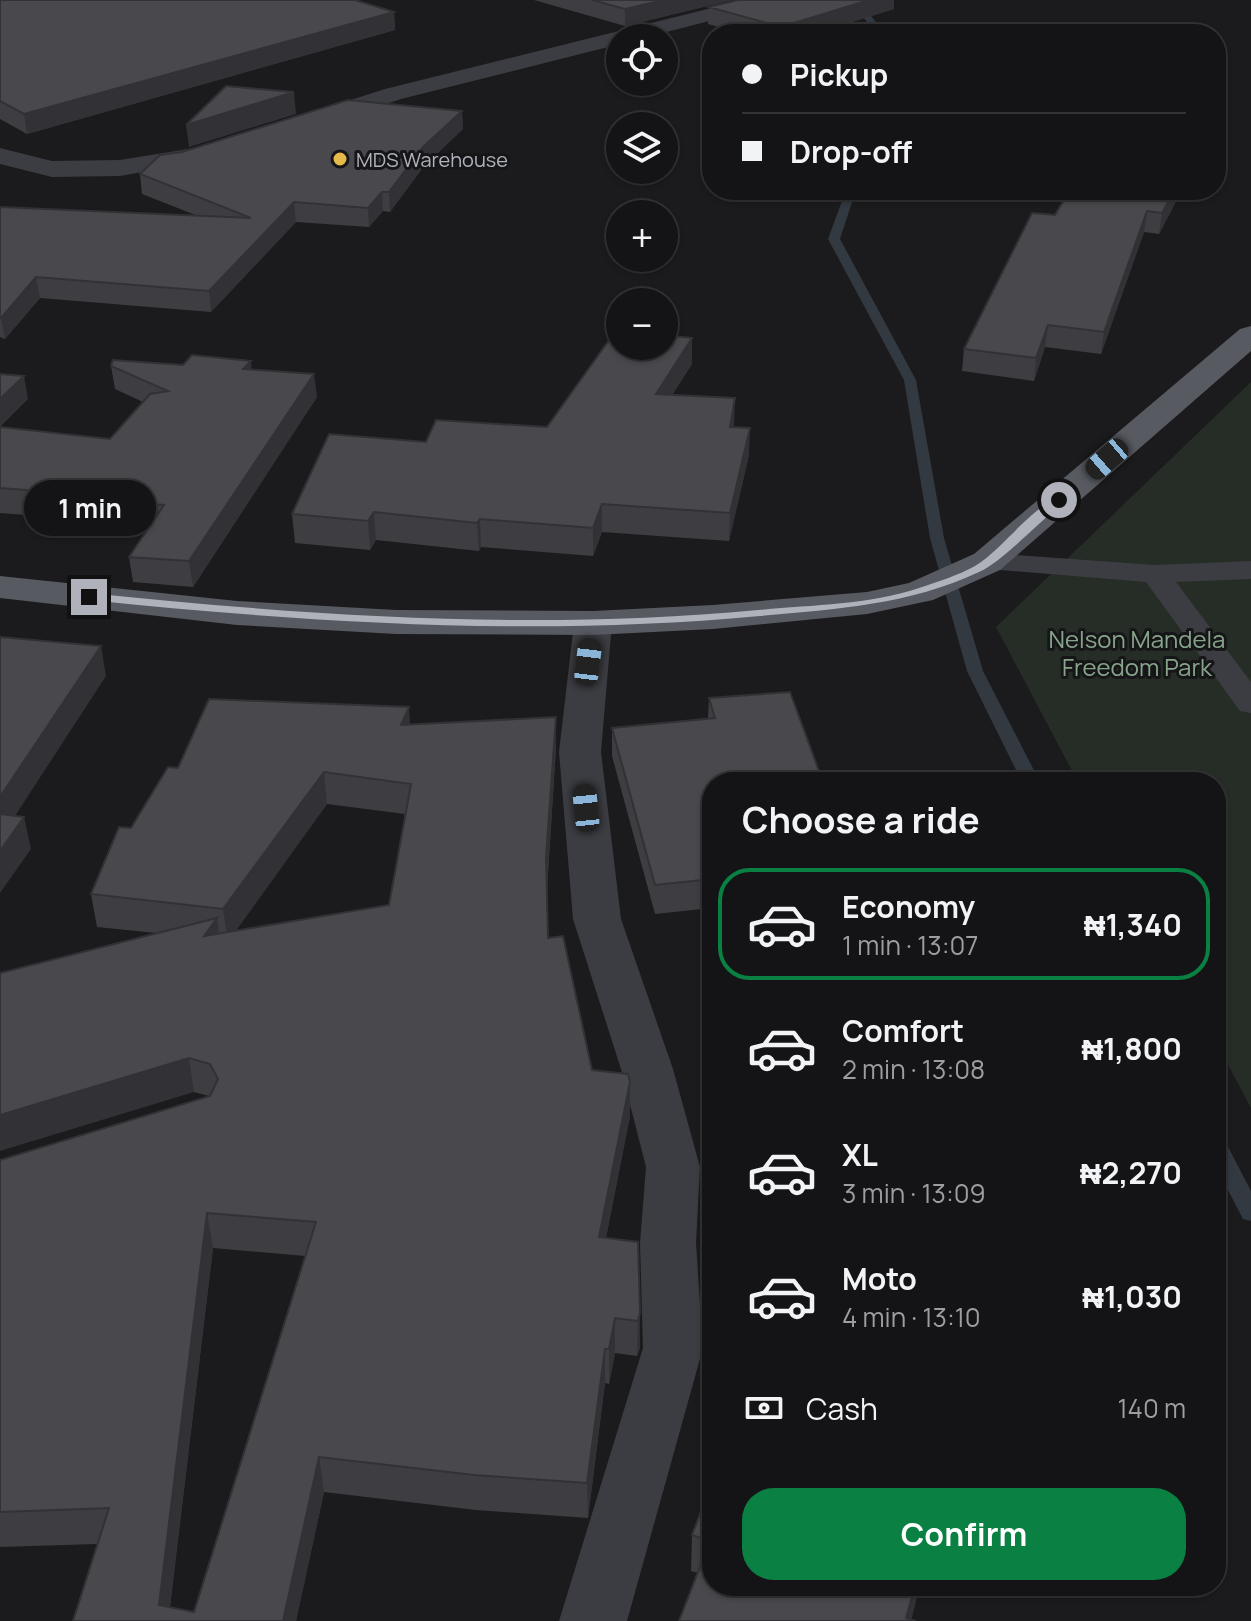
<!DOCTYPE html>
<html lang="en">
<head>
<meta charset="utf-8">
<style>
	:root { --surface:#141416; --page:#1d1d1f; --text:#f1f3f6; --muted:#9d9ea1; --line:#333335; --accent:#0b8043 }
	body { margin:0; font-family:Manrope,sans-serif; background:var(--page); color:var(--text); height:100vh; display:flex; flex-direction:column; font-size:30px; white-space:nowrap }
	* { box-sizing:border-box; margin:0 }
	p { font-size:26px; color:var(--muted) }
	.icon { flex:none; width:44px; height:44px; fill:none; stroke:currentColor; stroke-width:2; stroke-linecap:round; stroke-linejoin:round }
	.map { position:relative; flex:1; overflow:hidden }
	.side { position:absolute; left:702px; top:772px; width:524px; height:824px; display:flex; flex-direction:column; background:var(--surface); border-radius:32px; box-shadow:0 2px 6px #0004,0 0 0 2px var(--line) }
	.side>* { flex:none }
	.top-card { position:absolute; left:702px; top:24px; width:524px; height:176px; border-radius:32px; box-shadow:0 2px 6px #0004,0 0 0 2px var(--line); display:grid; align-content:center; height:176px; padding:0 40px; background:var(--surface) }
	.buttons { position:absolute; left:606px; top:24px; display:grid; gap:16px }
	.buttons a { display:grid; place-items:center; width:72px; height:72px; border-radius:50%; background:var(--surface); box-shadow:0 2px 6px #0004,0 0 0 2px var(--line); font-size:40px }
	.end { position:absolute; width:36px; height:36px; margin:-18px; border:10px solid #afb2bb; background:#111; box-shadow:0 0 0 4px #111 }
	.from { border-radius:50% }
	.bubble { position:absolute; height:56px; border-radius:28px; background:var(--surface); box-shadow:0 2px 6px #0004,0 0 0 2px var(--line); font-size:26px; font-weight:700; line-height:56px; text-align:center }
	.car { position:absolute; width:24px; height:48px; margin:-24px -12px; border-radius:10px; box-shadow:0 0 6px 2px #0007; background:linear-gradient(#222 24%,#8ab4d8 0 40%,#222 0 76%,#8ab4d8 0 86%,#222 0) }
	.top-card b { display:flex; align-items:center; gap:28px; height:76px; font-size:30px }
	.top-card b+b { border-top:2px solid var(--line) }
	.top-card i { width:20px; height:20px; background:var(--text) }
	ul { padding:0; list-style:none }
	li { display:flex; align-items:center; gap:24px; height:112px; margin:0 16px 12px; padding:0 24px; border:4px solid transparent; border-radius:32px }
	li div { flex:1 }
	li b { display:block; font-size:30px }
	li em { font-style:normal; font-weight:700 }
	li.selected { border-color:var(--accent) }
	li>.icon { width:72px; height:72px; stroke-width:1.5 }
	h2 { padding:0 40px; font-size:36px; line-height:96px }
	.pay { display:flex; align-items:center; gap:20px; height:88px; padding:0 40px; font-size:30px }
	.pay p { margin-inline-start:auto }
	.action { display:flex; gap:16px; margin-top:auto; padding:16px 40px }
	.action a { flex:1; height:92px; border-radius:32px; background:var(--accent); color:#fff; font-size:32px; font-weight:700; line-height:92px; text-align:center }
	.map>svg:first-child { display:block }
	.green { fill:#252d26 }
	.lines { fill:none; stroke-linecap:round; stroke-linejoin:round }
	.stream { fill:#323940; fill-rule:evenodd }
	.lane { fill:#3c3d42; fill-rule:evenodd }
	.street { fill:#3c3d42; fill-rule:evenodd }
	.primary { fill:#585a61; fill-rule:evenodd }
	.wall { fill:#3e3e42; fill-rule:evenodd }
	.shaded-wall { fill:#323236 }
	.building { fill:#48484d; stroke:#323236; stroke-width:2; fill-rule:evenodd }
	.route { fill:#afb2bb }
	.poi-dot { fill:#e5b94b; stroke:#161618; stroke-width:3 }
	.labels { text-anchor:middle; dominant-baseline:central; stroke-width:6; stroke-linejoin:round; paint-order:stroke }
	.far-poi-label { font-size:20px; fill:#afb2bb; stroke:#161618; text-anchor:start }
	.park-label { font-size:24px; fill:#87a58b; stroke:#161618 }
</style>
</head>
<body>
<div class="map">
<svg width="1251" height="1621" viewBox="0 0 1251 1621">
	<rect width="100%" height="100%" fill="#1b1b1d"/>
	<path class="green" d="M1251,382v726l-35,-66v-260h-138l-82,-155z"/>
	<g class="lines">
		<path class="stream" d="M868,0h9l-11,10 20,24h-9l-20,-24z
			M846,190h10l-16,49 76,141 28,158 39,133 57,111h-18l-55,-111 -37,-133 -26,-158 -76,-141z
			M1216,1137l8,2 27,52v30l-8,-2 -27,-52z"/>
		<path class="lane" d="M987,553l168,12 96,-4v18l-75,3 75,100v31l-11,-2 -94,-129 -169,-14 -4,-6 4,-6z"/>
		<path class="street" d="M744,0h35l-3,4 -133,34h-23v6l-219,55 -82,27h-18l-3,-5 3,-5 84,-27z
			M207,146l9,3 4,5 -4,5 -96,17 -68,1 -52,-13v-16l52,13 68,-1z
			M593,611l14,4 5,8 -11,129 20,167 52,150 27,98 -4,76 7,105 -76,273h-68l84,-273 -3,-105 6,-76 -25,-98 -48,-150 -14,-167 15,-129 5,-8z"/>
		<path class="primary" d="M1251,326v25l-251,219 -67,30 -66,14 -154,15 -120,6 -197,-1 -159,-9 -237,-27v-22l237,25 159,9 197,1 120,-6 154,-13 42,-9 65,-29 266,-225z"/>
	</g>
	<path class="wall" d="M0,0l394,12 1,18 -368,104 -27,-15z
		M534,0h198l-107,26z
		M738,0h156v9l-81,25h-70l-35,-10 1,-17z
		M462,111l1,18 -39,37 -34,46 -7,-1 -14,16 -73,-5 -85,90 -171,-14 -35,41 -5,-2v-130l198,9 -56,-22 -2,-20z
		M1182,190l-23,44 -15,-2 -43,122 -56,-7 -11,34 -72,-10 2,-22 91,-134z
		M692,364l-20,31 62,32 15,28 -20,86 -127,-9 -9,24 -112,-9 -2,4 -103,-11 -6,10 -75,-7 -3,-29 134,-72 121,-15z
		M111,366l141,4 65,27 -124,190 -60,-5 -4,-25 19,-28 -69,-5v-5l-79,-6v-86l110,12 33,-37 -28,-13z
		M790,692l-78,90v126l-57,6 -43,-158v-28l96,-10 1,-20z
		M556,717v31l-9,141 1,49 44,132 38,46 -24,122 32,4 2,106 -3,8 -22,-3 -6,31 -4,-1 -17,135 -112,-8 -152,-18 -28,129h-223l24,-77 -97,3v-387l209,-64 -15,-4 -38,-159 -59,-6 -6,-33 40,-66 47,-60 232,-43zM327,804l78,10 -16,91 -153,25zM213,1248l92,8 -111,356 -24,-5z
		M712,1233v134l-11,-2 1,-35 2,-7 -2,-40 1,-35 6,1z
		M712,1483v103l-14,-13 -7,-2 1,-36z"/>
	<path class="shaded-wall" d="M664,0h68l-107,26v-17z
		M869,0h25v9l-81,25h-32v-7z
		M394,12l1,18 -368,104 -3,-20z
		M294,92l2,22 -107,33 -3,-22z
		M462,111l1,18 -39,37 -34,46 -1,-20 34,-45z
		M1175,190h7l-23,44 3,-21z
		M382,192l1,19 -14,16 -1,-19z
		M294,202l2,20 -85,90 -2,-21z
		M1147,211l-3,21 -43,122 3,-22z
		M36,277l4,21 -35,41 -4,-21z
		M1048,325l-3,22 -11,34 2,-23z
		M692,338v26l-36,56v-26z
		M251,361l2,22 -10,-14z
		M314,374l3,23 -124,190 -4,-26z
		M24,376l4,23 -28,28v-28z
		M735,398l-1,26 -5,30 1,-27z
		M750,428l-1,27 -20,86 1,-28z
		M602,504v28l-9,24v-28z
		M374,512l2,28 -6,10 -2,-29z
		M480,519l1,28 -2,4 -2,-28z
		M101,646l5,30 -106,163v-42z
		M409,707l2,30 -10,-12z
		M556,717v31l-9,141 -1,-32z
		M324,772l3,32 -99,138 -5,-33z
		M24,817l7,32 -31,44v-42z
		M217,918l4,33 -17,-15z
		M189,1058l5,34 -194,59v-36z
		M630,1082v34l-31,156v-35z
		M207,1213l6,35 -45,373 -9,-16z
		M640,1313v35l-3,8 1,-35z
		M615,1318v35l-6,31v-35z
		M605,1349v34l-17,135 -1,-35z
		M319,1457l5,35 -28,129h-13z
		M915,1586h5l-9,35h-5z"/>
	<path class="building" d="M0,0h355l39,12 -370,102 -24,-13z
		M592,0h72l-39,9z
		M738,0h131l-88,27 -72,-20z
		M226,86l68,6 -108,33z
		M348,100l114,11 -39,36 -34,45h-7l-14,16 -74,-6 -85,89 -173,-14 -35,41 -1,-1v-110l251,11 -111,-44 20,-19 22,-3z
		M1070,190h105l-13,23 -15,-2 -43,121 -56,-7 -12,33 -72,-9 68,-136 23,2z
		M617,329l3,1v16h44v-11l28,3 -36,56 79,4 -5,29 20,1 -20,85 -128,-9 -9,24 -113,-9 -3,4 -103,-11 -6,9 -76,-7 37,-80 97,8 10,-22 111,7z
		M192,355l59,6 -8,8 71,5 -125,187 -60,-4 35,-52 -89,-6 4,-5 -79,-6v-61l110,12 40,-45 18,-3 -57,-25 2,-6 70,5z
		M0,374l24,2 -24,23z
		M0,637l101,9 -101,151z
		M790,692l33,90h-111v97l-57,6 -43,-157 103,-10 -6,-20z
		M209,699l200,8 -8,18 155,-8 -10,140 2,81 15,-2 29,134 36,4 2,8 -31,155 39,5 2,71 -2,8 -23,-3 -6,31h-4l-18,134 -113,-8 -155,-18 -36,164h-210l36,-113 -109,4v-352l210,-64 8,-17 -8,-15 -21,-6 -189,57v-142l217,-55 -13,18 185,-31 22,-121 -87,-12 -101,137 -132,-15 28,-67 12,1 37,-61 10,1zM207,1213l109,9 -122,390 -35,-7z
		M0,814l24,3 -24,34z
		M712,1233v98l-10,-1 5,-17 -4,-65 6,1z
		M712,1483v103h203l-9,32 10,3h-237l31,-80 -18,-6z"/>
	<path class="route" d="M1059,497l4,1v5c-23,18 -60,58 -84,69 -70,33 -143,37 -219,44 -224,21 -448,7 -671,-16l-6,-3 6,-4c222,23 445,38 669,17 52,-5 110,-5 161,-22 18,-6 40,-13 56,-22 30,-19 52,-55 84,-69z"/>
	<circle class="poi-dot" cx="340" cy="159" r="8"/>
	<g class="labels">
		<g class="far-poi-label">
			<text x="356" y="159">MDS Warehouse</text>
		</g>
		<g class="park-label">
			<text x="1137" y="638">Nelson Mandela<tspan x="1137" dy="28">Freedom Park</tspan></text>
		</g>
	</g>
</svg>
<div class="buttons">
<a><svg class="icon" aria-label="locate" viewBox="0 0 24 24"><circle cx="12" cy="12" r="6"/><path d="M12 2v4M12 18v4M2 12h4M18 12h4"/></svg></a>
<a><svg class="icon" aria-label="layers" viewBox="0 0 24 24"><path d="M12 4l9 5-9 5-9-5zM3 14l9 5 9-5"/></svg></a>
<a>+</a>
<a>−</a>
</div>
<i class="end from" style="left:1059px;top:500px"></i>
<i class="end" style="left:89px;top:597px"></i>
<div class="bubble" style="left:24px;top:480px;width:132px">1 min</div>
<i class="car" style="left:1107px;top:459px;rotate:229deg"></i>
<i class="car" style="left:588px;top:662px;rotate:7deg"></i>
<i class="car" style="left:586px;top:808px;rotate:354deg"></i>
<div class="top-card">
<b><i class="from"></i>Pickup</b>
<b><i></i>Drop-off</b>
</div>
<section class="side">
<h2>Choose a ride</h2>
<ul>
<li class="selected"><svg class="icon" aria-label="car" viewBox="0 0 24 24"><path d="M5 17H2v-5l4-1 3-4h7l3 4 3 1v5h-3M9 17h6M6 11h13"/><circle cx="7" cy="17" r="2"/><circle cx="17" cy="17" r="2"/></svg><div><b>Economy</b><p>1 min · 13:07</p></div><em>₦1,340</em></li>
<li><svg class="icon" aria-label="car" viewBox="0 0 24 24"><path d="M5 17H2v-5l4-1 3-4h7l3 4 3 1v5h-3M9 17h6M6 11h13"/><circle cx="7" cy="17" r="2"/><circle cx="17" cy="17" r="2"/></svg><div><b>Comfort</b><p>2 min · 13:08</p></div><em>₦1,800</em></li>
<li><svg class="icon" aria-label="car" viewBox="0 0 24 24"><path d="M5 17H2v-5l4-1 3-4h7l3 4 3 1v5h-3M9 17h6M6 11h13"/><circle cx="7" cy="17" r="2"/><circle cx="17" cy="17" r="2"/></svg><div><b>XL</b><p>3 min · 13:09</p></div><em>₦2,270</em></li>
<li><svg class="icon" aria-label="car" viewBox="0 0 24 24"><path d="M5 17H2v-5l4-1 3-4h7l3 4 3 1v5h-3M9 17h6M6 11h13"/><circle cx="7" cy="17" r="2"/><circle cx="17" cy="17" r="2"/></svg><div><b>Moto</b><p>4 min · 13:10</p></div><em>₦1,030</em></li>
</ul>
<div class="pay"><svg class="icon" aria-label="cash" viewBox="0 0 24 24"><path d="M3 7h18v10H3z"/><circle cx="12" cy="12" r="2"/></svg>Cash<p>140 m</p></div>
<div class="action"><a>Confirm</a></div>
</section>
</div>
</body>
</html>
